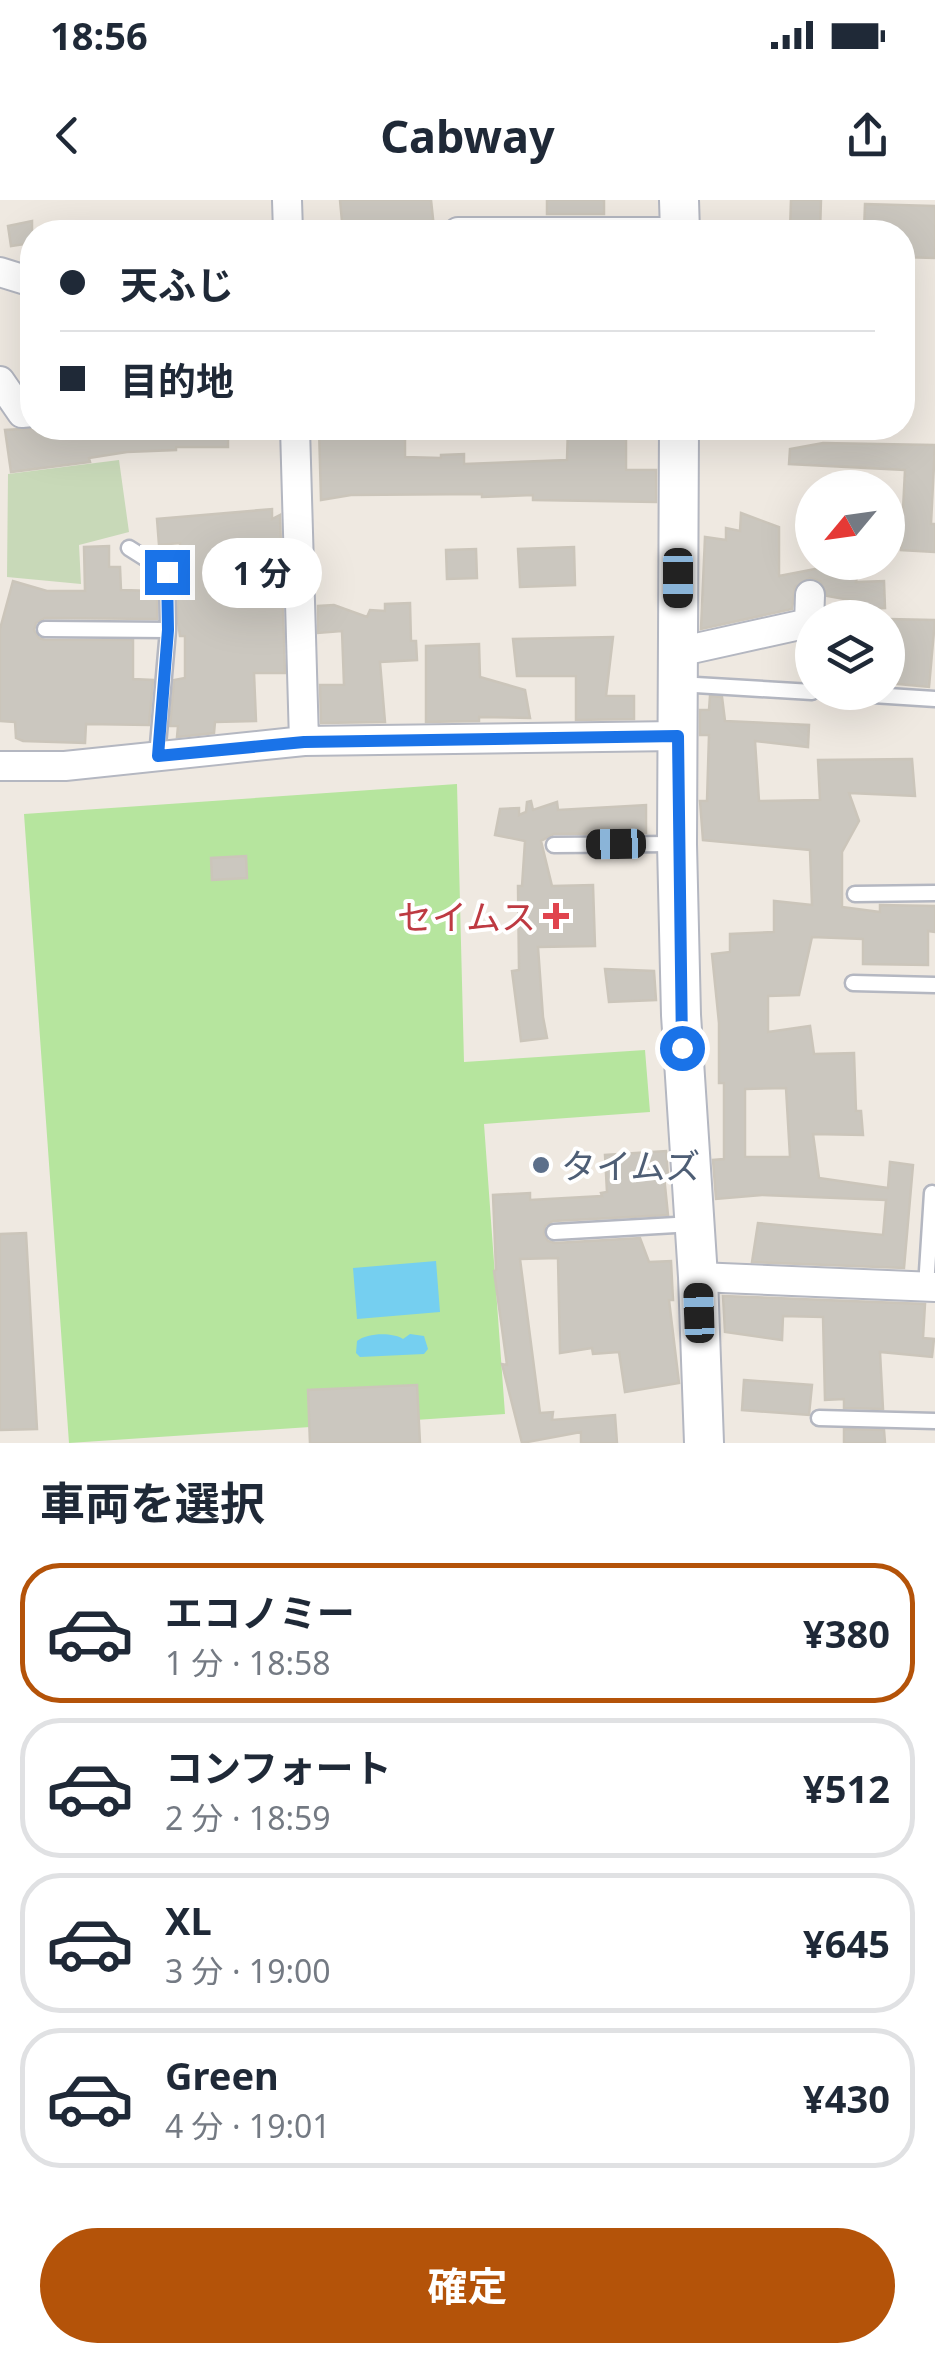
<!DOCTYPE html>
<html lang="ja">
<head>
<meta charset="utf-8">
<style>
	:root { --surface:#fff; --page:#f2f2f3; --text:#1f2937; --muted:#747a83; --line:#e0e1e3; --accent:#b45309 }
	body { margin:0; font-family:"Noto Sans","Noto Sans JP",sans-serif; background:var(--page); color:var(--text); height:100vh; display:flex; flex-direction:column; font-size:38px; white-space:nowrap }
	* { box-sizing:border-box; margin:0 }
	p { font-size:32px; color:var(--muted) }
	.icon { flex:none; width:55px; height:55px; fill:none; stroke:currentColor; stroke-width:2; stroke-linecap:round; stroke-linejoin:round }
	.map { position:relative; height:1243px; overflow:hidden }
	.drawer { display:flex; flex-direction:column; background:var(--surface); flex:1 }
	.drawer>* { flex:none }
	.top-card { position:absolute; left:20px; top:20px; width:895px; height:220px; border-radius:40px; box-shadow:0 10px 40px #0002; display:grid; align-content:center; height:220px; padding:0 40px; background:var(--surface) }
	.needle { width:65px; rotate:241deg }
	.controls { position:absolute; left:795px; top:270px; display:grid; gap:20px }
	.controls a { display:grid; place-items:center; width:110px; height:110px; border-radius:50%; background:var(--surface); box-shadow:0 10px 40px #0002; font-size:50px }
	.end { position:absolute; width:45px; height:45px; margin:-22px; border:12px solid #1a73e8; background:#fff; box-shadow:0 0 0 5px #fff }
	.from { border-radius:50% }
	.bubble { position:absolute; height:70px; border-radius:35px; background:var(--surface); box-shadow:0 10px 40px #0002; font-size:32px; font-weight:700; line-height:70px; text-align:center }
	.car { position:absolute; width:30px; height:60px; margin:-30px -15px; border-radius:12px; box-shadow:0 0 8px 2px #0007; background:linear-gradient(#222 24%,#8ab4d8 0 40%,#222 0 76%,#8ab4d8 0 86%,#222 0) }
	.top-card b { display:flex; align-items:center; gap:35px; height:95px; font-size:38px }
	.top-card b+b { border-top:2px solid var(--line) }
	.top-card i { width:25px; height:25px; background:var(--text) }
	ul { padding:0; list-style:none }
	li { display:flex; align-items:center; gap:30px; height:140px; margin:0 20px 15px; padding:0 20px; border:5px solid var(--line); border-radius:40px }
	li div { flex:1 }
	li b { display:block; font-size:38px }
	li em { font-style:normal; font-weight:700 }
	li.current { border-color:var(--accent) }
	li>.icon { width:90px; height:90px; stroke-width:1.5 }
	h2 { padding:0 40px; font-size:45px; line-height:120px }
	.primary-button { display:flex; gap:20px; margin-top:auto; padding:20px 40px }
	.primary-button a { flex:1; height:115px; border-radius:60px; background:var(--accent); color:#fff; font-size:40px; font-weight:700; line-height:115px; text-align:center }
	.status { display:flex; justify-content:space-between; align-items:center; height:70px; padding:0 50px; background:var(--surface); direction:ltr }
	.status svg { height:28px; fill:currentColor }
	header { display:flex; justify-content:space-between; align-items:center; height:130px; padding:0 40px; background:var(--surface); font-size:45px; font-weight:700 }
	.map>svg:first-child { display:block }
	.green { fill:#b6e59e }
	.cemetery { fill:#c8d9b8 }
	.water { fill:#75cff0 }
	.building { fill:#cbc7bf; stroke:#cbc5ba; stroke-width:2.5; fill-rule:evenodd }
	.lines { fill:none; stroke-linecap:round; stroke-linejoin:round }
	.lane-casing { stroke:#b4b7c1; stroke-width:19 }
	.street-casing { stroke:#b4b7c1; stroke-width:32 }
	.secondary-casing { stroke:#b4b7c1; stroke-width:42 }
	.lane { stroke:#fff; stroke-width:14 }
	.street { stroke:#fff; stroke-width:28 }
	.secondary { stroke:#fff; stroke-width:38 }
	.route { stroke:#1a73e8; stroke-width:12 }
	.health-dot { fill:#e0444e; stroke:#fff; stroke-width:4 }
	.service-dot { fill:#5c6f8a; stroke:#fff; stroke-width:4 }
	.labels { text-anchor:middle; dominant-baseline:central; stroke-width:8; stroke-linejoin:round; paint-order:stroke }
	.health-label { font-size:35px; fill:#be3a42; stroke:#fff; text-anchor:end }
	.service-label { font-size:35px; fill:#4e5e75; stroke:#fff; text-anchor:start }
</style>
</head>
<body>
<div class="status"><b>18:56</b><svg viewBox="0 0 49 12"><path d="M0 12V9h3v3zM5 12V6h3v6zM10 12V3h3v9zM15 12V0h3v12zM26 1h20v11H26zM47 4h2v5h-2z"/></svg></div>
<header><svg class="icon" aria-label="back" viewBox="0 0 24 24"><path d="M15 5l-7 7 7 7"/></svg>Cabway<svg class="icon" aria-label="share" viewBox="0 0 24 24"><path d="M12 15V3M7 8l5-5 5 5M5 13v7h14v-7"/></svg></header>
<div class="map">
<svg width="935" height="1243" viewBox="0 0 935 1243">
	<rect width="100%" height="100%" fill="#efe9e1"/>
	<path class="green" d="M457,584l7,278 181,-12 5,62 -166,12 21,290 -436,29 -45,-629z"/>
	<path class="cemetery" d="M119,260l10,72 -50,13 2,39 -74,-7 1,-103z"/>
	<path class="water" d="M436,1061l4,51 -83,7 -4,-51z
		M410,1134l14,2 4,13 -4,5 -64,3 -4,-4 1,-12c10,-8 35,-9 46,-2z"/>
	<path class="building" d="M340,0h91l3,28 -91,4z
		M547,0h57v14h-57z
		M791,0h30l-1,32h-30z
		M865,4l70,2v52l-33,-1v-25h-38z
		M32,21v22l-21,3 -3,-20z
		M39,228h189v19h-52v3l-49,2 -38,6 1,4 -79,10 -6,-42z
		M319,228h86v29l36,1v-3l23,-1v10l103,-4 1,-32h58v42h30v32l-123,-2v-5l-51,2v-3l-131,1 -30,5z
		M823,243l112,2 -4,79h4v28l-34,-2 4,-80 -116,-6 1,-15z
		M272,309v10l8,-4 5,158h-31l2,48 -41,1 -1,11 -37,4 1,-11h-8l4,-46 11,-2v-42h-5l-2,-14v-30h6l-4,-49 -21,2 -2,-26z
		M741,313l38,14v49l67,-13 -9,9 20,4 -1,6 28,-1 1,27 -24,1v-7l-34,-6 -7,-15 -10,-3 -15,9 -3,22 -91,20 4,-92 21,3v-12l14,3z
		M109,346v21h11l1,23 36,1v28l-112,-1 -9,5 -2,7 5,8 6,2h88v39l20,1 -4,45 -63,-1 -1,19 -62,-2 -7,-3 -1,-16 -15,-1v-92l13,-48 34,10h38l-1,-44z
		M574,347l1,38 -55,2 -2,-38z
		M476,349l1,29 -30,1 -1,-29z
		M410,403l1,38h5l1,19 -37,2 5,60 -64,1 -1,-38h24l-2,-54 -24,2v-27l16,-1 33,12 3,-7 15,1v-7z
		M888,419l47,1 -6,67 -41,-4z
		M613,437l-7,59h28v23l-58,1v-44h-59l-4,-37z
		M479,444l1,33 45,13 5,28 -51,-1v4l-53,1v-76z
		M710,496l12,1 3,24 84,4 -1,22 -53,-6 4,60 61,-1 -2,-40 94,-1 3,37 -66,-3 10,28 -17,31v55l38,5v-7l55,1v26l-7,-1v34l-65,-1v-25l-51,-2 -13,58 -31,1v36l42,-6 4,28 40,-1 2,58h5l2,24 -50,-1 6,44 69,10 2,-26 23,3 -9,103 -152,-6 6,-39 125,12 3,-35 -124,-5 -46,4 -3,-39 11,-1v-76h-5v-60l-7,-69 18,-2v-18l44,-2v-31l38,4 -2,-55 -107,-10 -3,-39h7l2,-66h-9v-25h9zM786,888l4,69h-45v-68z
		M531,601l2,9 24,-8 1,8 88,-5v28l-92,1 -13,7 11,45 41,-1 2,61 -57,1 5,70 4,21 -26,3 -9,-70 7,-1 -1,-84h4l3,-45 -30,-6 5,-26 19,-1v7l7,-3 1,-10z
		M246,656l1,22 -35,2 -1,-22z
		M605,769l49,2 2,29 -47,2z
		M666,951l2,25h-4l4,39 -115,6 -8,5 -1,8 4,7 7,2 85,-5 9,24 22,-1 2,39h-4l10,83 -54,9 -6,-40 -26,2 -1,-6 -32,5 -2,-95 -38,1 20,154 13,-1 -1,8 63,-5 2,28h-36v-11l-59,11 -20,-79 5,1 -13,-94 2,-1 -3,-75 37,-2v7l72,-4 -1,-3 6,-1 -2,-37z
		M26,1033l11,196 -37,1v-196z
		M723,1096l202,8 -2,34 11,1 -2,18 -52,-5 3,57 -39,-1v-9l-19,1 -2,-83 -40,-1 -1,24 -57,-8z
		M744,1180l68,5 -3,30 -67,-5z
		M417,1185l3,58h-110l-2,-53z
		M844,1229l40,1 1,13h-41z"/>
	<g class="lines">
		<g class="lane-casing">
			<path id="lane" d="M129,348l38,24 1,58 -11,126
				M45,429l123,1
				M679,484l133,8
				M826,492l109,7
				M554,645l119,-1
				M855,694l80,-1
				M853,783l82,2
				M554,1032l139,-8
				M926,1087l6,-94
				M819,1218l116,3"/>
		</g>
		<g class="street-casing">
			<path id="street" d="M287,0l1,32
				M458,32h222
				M0,72l32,10
				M0,181l22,32 10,-1
				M295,228l9,313
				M678,452l131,-29 1,-28
				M0,566h65l239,-25 374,-5
				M698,1077l237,10"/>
		</g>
		<g class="secondary-casing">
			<path id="secondary" d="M679,0l1,32
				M679,228l-2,416 4,171 17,262 6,166"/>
		</g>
		<use href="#lane" class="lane"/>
		<use href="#street" class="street"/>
		<use href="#secondary" class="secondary"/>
	</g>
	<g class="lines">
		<path class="route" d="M167,372l1,58 -10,126 146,-14 374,-6 4,312"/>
	</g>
	<path class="health-dot" d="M551 701h10v10h10v10h-10v10h-10v-10h-10v-10h10z"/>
	<circle class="service-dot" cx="541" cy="965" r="10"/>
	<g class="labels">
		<g class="health-label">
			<text x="536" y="716">セイムス</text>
		</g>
		<g class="service-label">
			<text x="561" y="965">タイムズ</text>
		</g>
	</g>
</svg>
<div class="controls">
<a><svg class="needle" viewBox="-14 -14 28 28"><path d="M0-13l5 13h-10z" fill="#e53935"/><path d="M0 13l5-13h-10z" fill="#747a83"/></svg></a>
<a><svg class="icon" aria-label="layers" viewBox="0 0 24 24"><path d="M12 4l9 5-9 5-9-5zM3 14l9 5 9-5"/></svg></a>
</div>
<i class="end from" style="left:682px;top:848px"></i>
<i class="end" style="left:167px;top:372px"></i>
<div class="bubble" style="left:202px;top:338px;width:120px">1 分</div>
<i class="car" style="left:678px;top:378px;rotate:180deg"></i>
<i class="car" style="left:616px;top:644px;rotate:269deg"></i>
<i class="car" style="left:699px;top:1113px;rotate:358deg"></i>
<div class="top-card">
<b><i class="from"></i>天ふじ</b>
<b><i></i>目的地</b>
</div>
</div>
<section class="drawer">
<h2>車両を選択</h2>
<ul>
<li class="current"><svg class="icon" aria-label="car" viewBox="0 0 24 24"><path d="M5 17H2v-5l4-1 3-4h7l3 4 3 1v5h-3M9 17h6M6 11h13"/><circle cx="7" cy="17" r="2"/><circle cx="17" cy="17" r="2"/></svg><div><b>エコノミー</b><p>1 分 · 18:58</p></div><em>¥380</em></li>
<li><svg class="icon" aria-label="car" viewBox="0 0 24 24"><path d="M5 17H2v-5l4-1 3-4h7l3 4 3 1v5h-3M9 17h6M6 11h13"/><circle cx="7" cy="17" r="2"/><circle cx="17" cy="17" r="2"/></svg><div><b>コンフォート</b><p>2 分 · 18:59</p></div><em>¥512</em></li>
<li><svg class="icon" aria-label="car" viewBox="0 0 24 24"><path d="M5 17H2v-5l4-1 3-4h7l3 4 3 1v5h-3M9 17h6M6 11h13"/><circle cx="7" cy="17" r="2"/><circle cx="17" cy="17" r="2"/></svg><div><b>XL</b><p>3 分 · 19:00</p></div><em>¥645</em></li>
<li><svg class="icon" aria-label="car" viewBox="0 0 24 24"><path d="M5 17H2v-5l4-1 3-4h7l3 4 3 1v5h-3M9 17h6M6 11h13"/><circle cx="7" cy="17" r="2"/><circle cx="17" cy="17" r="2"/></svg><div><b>Green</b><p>4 分 · 19:01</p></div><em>¥430</em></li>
</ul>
<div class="primary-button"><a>確定</a></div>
</section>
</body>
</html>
